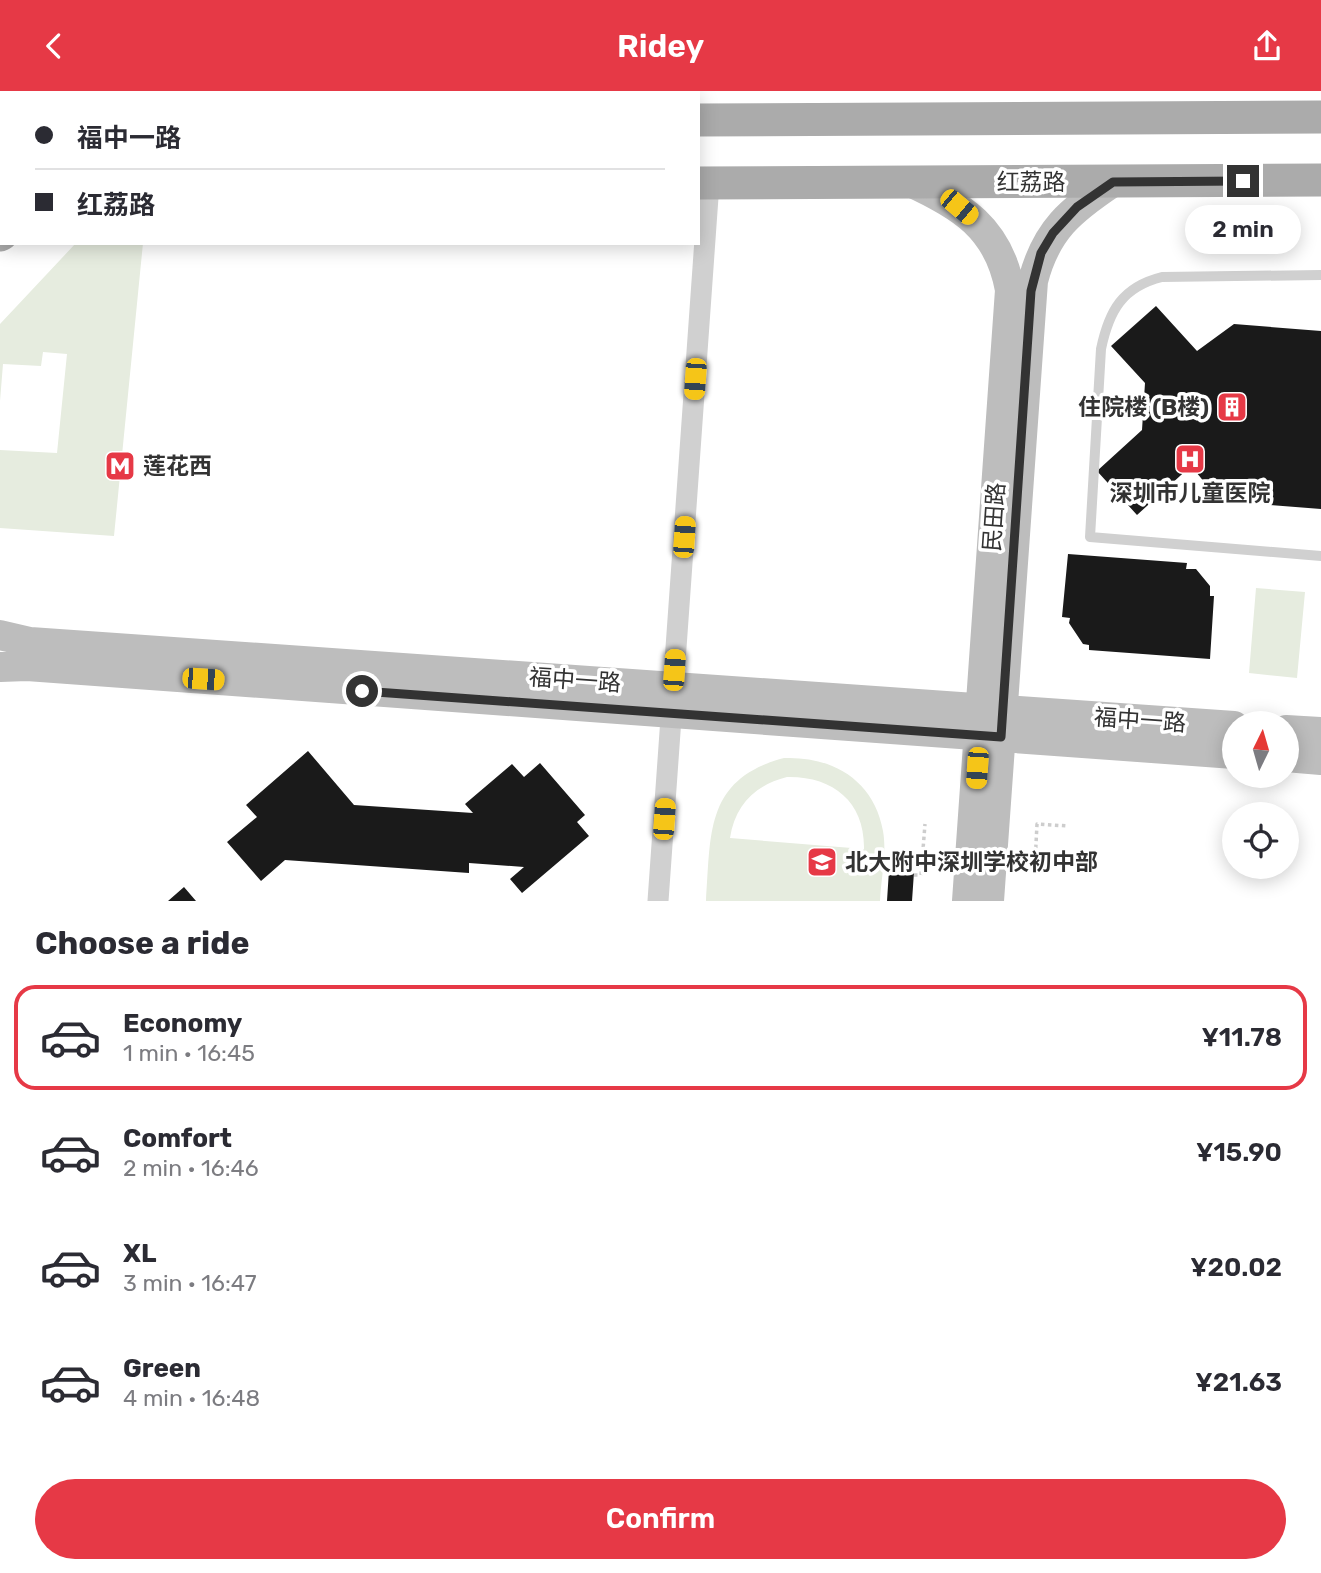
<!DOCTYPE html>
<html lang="en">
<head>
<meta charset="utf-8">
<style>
	:root { --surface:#fff; --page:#f2f2f3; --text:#2b2b33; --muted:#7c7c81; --line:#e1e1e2; --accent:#e63946 }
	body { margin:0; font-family:Rubik,"Noto Sans SC",sans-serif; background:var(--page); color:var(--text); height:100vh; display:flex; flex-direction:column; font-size:26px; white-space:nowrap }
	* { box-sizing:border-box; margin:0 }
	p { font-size:23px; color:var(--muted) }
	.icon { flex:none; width:38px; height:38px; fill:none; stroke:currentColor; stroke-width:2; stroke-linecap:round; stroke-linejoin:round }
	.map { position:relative; height:810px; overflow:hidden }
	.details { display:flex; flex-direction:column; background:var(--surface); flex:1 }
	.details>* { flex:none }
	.guide { position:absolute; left:0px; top:0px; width:700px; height:154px; box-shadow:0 4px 18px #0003; display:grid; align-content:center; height:154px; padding:0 35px; background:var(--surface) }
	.needle { width:46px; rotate:5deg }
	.fabs { position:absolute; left:1222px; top:620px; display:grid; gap:14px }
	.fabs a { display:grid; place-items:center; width:77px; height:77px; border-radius:50%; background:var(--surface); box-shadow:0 4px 18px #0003; font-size:35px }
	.end { position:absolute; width:32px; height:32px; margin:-16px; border:9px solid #333; background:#fff; box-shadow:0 0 0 4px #fff }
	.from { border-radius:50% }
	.bubble { position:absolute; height:49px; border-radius:24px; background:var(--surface); box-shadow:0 4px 18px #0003; font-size:23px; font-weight:600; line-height:49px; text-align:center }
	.car { position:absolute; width:21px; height:42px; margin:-21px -10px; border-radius:9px; box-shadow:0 0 5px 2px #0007; background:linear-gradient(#f5c518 24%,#345 0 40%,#f5c518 0 76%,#345 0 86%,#f5c518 0) }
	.guide b { display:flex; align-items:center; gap:24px; height:66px; font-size:26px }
	.guide b+b { border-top:2px solid var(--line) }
	.guide i { width:18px; height:18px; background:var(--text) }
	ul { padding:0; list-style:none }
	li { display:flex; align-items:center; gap:21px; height:105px; margin:0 14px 10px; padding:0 21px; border:4px solid transparent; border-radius:21px }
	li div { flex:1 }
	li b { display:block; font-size:26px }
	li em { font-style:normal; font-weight:600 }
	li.selected { border-color:var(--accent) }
	li>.icon { width:63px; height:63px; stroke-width:1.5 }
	h2 { padding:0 35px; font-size:32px; line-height:84px }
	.button { display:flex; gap:14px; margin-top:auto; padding:14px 35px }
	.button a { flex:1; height:80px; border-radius:42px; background:var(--accent); color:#fff; font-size:28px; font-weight:600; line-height:80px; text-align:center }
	header { display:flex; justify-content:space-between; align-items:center; height:91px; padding:0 35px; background:var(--accent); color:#fff; font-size:32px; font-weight:600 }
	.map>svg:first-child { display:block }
	.green { fill:#e6ecdf; fill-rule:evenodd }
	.building { fill:#1a1a1a }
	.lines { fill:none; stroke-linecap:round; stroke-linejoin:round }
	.path { stroke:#cdcdcd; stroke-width:3.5; stroke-dasharray:3.5 3.5; stroke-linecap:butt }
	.lane { stroke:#d0d0d0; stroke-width:10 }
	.street { stroke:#d0d0d0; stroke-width:21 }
	.secondary { stroke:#bdbdbd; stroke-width:30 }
	.primary { stroke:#ababab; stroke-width:33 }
	.route { stroke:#333; stroke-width:9 }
	.labels { text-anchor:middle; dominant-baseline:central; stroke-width:7; stroke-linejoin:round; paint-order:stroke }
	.street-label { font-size:23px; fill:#333; stroke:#fff }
	.poi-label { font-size:23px; font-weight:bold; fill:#333; stroke:#fff; text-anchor:start }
</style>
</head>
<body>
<header><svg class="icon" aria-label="back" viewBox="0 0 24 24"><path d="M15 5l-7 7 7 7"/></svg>Ridey<svg class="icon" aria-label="share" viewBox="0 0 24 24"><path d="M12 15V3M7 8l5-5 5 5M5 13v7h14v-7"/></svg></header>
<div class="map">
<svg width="1321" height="810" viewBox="0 0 1321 810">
	<rect width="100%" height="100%" fill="#fff"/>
	<path class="green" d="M76,152h67l-29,293 -114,-8v-78l57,3 10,-99 -24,-2 -2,14 -38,-2 -3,37v-77z
		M1256,497l49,4 -8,86 -48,-5z
		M784,667c48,-2 90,22 99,73 4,22 -2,47 -3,70h-174c5,-68 -1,-122 78,-143zM787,686c46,-1 78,25 77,72l-134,-11c5,-33 25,-53 57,-61z"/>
	<path class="building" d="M1156,215l41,45 37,-27 87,7v178l-101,-8 -29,-35 -54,49 -40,-44 45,-41 3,-47 -34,-37z
		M1068,463l119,9 -1,6h10l14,17v10h4l-4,63 -121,-9v-5l-6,-1 -14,-21 1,-5 -8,-1z
		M308,660l46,54 119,8 -8,-9 47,-40 12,13 16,-14 45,52 -8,7 12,14 -67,57 -12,-14 14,-12 -55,-4v10l-184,-13 -24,21 -34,-39 30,-25 -11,-12z
		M889,779l25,2 -2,29h-25z
		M184,796l12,14h-28z"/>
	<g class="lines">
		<path class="path" d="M923,765l22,2
			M1016,772l19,1 2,-40 31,2
			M914,784h7l4,-51"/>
		<path class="lane" d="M420,2v-2
			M1321,184l-159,2c-40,10 -53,34 -61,72l-11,188 231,19"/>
		<path class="street" d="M658,810l51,-718"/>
		<path class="secondary" d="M908,90c53,24 91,47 102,109l-43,611
			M0,544l30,7 1204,84
			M0,576l27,-1 1207,88
			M1286,639l35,2
			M1286,666l35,3
			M989,810l44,-620c13,-51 38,-71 80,-99"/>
		<path class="primary" d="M33,0l4,2
			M698,29l623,-3
			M0,38h2
			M698,92l623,-3
			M0,97h2
			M0,144l2,-1"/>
	</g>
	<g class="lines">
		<path class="route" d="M362,600l639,46 30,-446 10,-38 12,-20 24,-26 36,-25 130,-1"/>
	</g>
	<defs>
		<g id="building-square" transform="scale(1.575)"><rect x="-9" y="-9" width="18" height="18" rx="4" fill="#e63946" stroke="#fff"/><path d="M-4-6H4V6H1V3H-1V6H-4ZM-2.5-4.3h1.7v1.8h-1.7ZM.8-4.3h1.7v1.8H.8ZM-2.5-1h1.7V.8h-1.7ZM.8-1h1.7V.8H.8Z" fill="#fff"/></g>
		<g id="hospital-square" transform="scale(1.575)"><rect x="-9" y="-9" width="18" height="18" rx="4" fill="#e63946" stroke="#fff"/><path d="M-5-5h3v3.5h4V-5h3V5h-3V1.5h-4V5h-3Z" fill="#fff"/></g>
		<g id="metro-square" transform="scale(1.575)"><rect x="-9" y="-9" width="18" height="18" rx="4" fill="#e63946" stroke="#fff"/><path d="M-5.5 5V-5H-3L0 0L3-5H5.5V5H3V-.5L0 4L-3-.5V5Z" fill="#fff"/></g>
		<g id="school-square" transform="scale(1.575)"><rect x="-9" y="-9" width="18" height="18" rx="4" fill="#e63946" stroke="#fff"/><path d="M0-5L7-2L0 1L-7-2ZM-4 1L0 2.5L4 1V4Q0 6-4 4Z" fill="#fff"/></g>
	</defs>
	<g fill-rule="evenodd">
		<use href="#building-square" x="1232" y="316"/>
		<use href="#hospital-square" x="1190" y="368"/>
		<use href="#metro-square" x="120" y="375"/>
		<use href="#school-square" x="822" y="771"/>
	</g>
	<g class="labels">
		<g class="street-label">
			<text x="1031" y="91">红荔路</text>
			<text transform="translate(994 426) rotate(-86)">民田路</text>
			<text transform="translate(575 589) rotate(4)">福中一路</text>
			<text transform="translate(1140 629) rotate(4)">福中一路</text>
		</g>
		<g class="poi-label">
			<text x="1209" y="316" text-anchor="end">住院楼 (B楼)</text>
			<text x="143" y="375">莲花西</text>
			<text x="1190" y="402" text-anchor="middle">深圳市儿童医院</text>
			<text x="845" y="771">北大附中深圳学校初中部</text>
		</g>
	</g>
</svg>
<div class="fabs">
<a><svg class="needle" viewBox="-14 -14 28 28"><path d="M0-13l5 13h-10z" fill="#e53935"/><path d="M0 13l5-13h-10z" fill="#7c7c81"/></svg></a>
<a><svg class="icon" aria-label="locate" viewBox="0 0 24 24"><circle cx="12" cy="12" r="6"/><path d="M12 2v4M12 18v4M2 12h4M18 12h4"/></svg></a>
</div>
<i class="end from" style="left:362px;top:600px"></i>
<i class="end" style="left:1243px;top:90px"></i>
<div class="bubble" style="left:1185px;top:114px;width:116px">2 min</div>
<i class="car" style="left:959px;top:116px;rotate:130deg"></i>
<i class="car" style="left:695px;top:288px;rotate:184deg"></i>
<i class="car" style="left:684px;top:446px;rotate:4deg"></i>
<i class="car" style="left:674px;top:579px;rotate:4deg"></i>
<i class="car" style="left:203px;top:588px;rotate:94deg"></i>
<i class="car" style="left:977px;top:677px;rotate:184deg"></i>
<i class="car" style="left:664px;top:728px;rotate:4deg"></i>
<div class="guide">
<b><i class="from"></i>福中一路</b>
<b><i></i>红荔路</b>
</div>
</div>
<section class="details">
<h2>Choose a ride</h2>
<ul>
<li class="selected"><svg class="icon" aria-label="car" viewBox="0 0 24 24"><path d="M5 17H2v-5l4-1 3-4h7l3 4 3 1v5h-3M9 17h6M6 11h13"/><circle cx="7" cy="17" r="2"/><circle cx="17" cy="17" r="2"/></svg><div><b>Economy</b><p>1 min · 16:45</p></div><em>¥11.78</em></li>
<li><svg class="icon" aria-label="car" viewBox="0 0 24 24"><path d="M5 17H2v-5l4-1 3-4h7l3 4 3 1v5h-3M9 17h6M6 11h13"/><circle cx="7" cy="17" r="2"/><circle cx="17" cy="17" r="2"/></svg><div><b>Comfort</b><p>2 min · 16:46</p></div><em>¥15.90</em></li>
<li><svg class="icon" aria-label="car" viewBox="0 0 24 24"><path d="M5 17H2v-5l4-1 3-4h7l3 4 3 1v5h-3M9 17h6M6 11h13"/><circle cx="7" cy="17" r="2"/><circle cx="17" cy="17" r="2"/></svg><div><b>XL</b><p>3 min · 16:47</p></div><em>¥20.02</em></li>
<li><svg class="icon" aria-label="car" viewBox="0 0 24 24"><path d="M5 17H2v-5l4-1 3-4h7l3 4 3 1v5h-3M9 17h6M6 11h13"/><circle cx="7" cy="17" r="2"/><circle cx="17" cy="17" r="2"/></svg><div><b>Green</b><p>4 min · 16:48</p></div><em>¥21.63</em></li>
</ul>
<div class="button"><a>Confirm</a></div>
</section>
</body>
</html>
